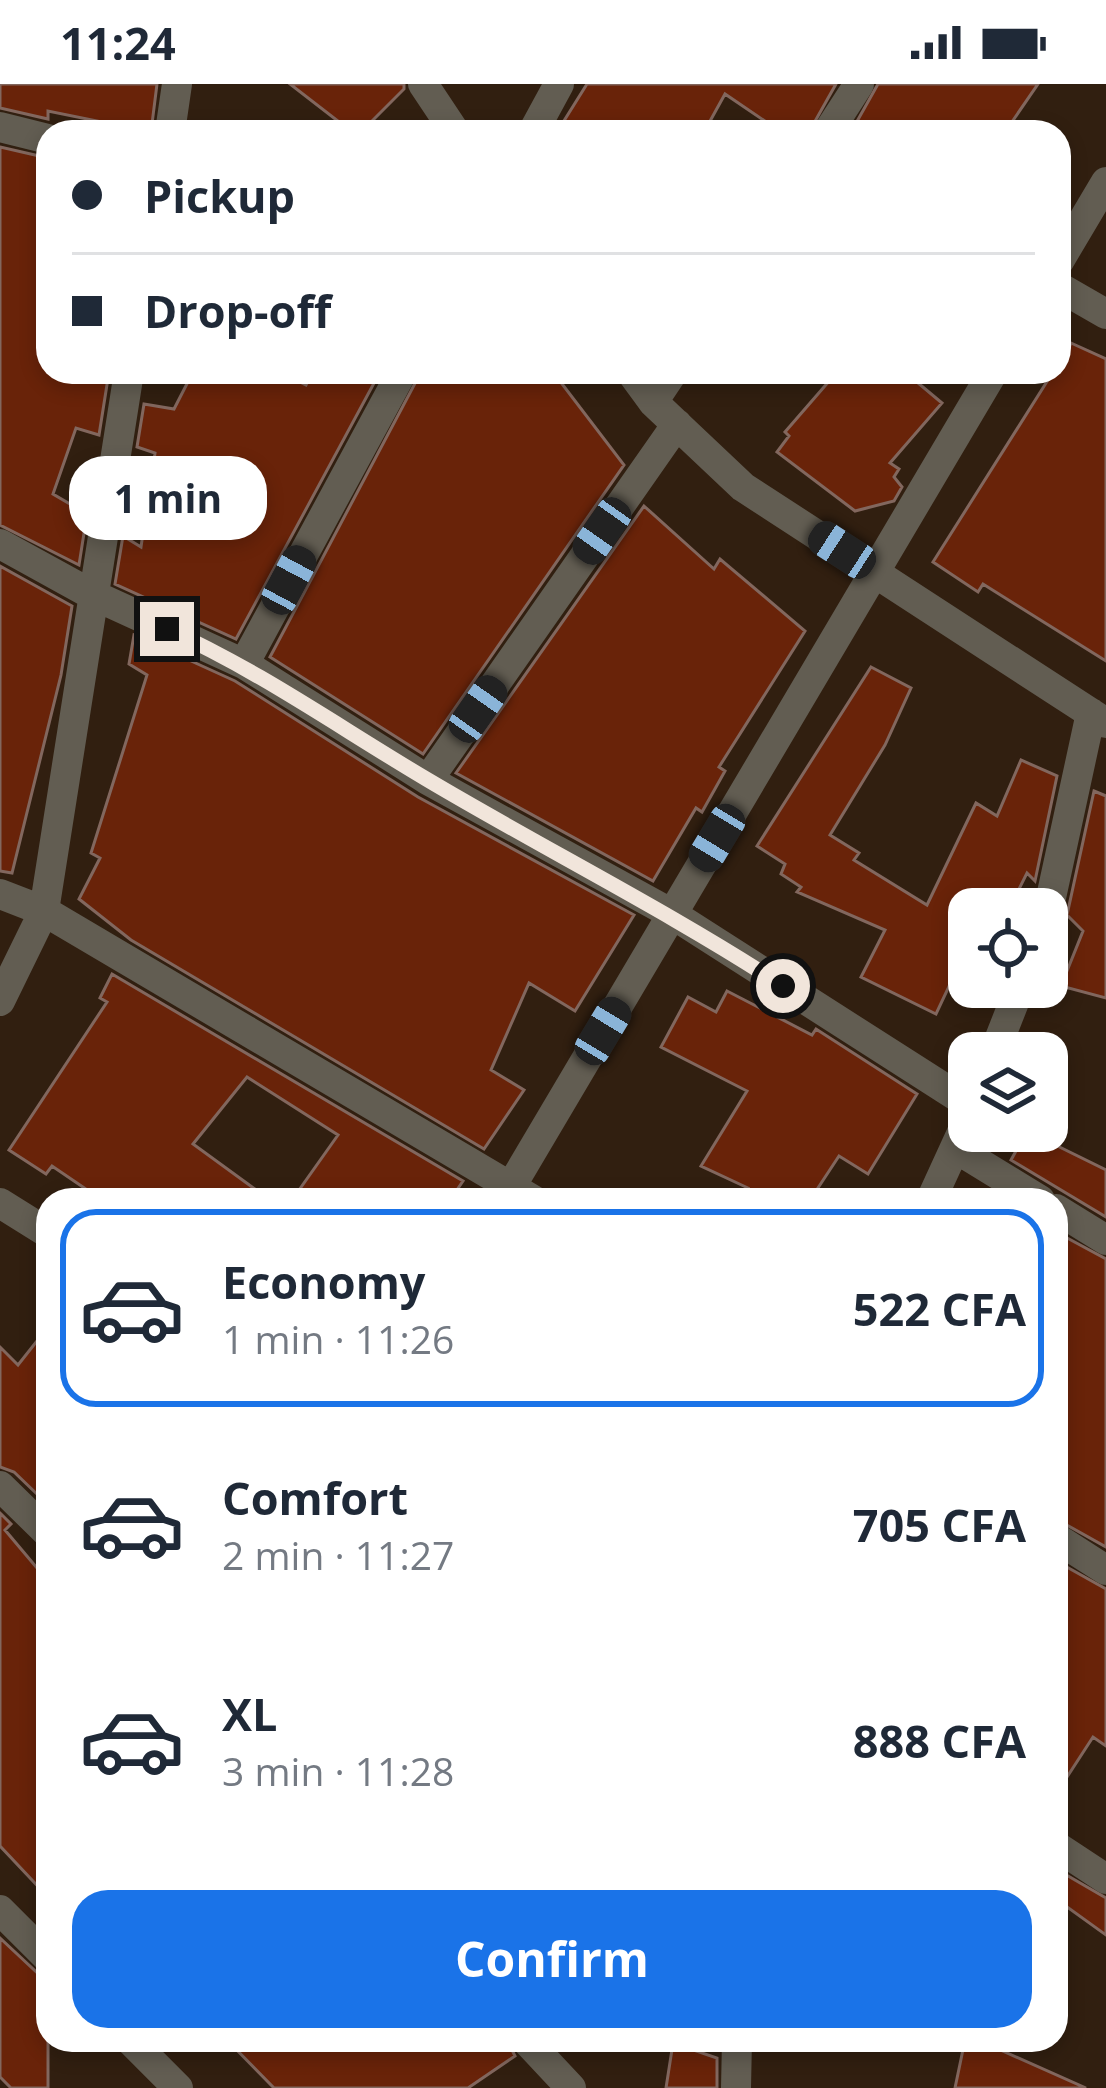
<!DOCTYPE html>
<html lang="en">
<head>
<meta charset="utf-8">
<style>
	:root { --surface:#fff; --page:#f6f6f7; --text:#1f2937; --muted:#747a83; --line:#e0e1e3; --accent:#1a73e8 }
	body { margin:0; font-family:"Open Sans",sans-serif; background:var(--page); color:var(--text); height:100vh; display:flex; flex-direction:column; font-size:45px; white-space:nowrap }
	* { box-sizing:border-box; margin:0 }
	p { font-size:39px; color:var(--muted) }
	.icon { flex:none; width:66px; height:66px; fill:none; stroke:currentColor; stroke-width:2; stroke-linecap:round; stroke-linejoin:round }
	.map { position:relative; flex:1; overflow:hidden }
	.drawer { position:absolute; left:36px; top:1104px; width:1032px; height:864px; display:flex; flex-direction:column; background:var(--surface); border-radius:36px; box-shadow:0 6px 18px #0003 }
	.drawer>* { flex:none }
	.banner { position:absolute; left:36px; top:36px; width:1035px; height:264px; border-radius:36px; box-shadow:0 6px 18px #0003; display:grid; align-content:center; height:264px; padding:0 36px; background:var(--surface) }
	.fabs { position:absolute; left:948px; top:804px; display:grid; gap:24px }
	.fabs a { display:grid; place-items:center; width:120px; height:120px; border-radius:24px; background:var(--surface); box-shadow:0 6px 18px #0003; font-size:60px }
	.end { position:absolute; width:54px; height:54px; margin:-27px; border:15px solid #f1e5db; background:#111; box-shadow:0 0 0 6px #111 }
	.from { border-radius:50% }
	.bubble { position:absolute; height:84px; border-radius:36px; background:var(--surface); box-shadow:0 6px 18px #0003; font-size:39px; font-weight:700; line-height:84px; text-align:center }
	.car { position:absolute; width:36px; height:72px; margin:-36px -18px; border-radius:15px; box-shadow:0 0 9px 3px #0007; background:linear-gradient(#222 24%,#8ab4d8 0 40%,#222 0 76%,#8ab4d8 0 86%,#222 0) }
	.banner b { display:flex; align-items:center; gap:42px; height:114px; font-size:45px }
	.banner b+b { border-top:3px solid var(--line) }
	.banner i { width:30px; height:30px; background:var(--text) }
	ul { padding:21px 0 0; list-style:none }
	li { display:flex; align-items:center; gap:36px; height:198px; margin:0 24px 18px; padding:0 12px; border:6px solid transparent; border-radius:36px }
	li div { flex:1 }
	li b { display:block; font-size:45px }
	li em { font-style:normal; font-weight:700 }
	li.active { border-color:var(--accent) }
	li>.icon { width:108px; height:108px; stroke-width:1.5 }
	.cta { display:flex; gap:24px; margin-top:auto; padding:24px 36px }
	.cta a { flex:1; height:138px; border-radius:36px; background:var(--accent); color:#fff; font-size:48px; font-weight:700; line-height:138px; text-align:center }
	.status { display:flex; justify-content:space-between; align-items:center; height:84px; padding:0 60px; background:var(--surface); direction:ltr }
	.status svg { height:33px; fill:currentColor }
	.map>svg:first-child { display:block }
	.building { fill:#692309; stroke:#82675e; stroke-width:3 }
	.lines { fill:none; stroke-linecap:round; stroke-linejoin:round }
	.minor { stroke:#625d52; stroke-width:30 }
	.route { stroke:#f1e5db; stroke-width:15 }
</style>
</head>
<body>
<div class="status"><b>11:24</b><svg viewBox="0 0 49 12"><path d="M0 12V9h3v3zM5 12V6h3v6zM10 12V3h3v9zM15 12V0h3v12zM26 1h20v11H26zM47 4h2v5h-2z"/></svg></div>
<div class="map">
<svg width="1106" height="2004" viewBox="0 0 1106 2004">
	<rect width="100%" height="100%" fill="#311f10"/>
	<path class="building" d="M0,0h157l-6,48 -103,-21v8l-48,-11z
		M290,0h114v5l-43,43h-9z
		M587,0h249l-27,48h-28l-56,-38 -21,38h-147z
		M878,0h160l-33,48h-154z
		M0,63l48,11v214h61l-10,63 -23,-7 -23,66 34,20 -8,51 -79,-40z
		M1071,259l35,16v302l-123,-77 -5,8 -45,-30 120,-190h6z
		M193,288h87l26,13 7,-13h67l-144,267 -121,-55 8,-48 18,11 14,-94 -18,-6 7,-43 30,5z
		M421,288h132l71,93 -201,289 -153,-97z
		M837,288h68l37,31 -52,60 9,6 -5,8 8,10 -8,14 -39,10 -78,-59 12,-16 -4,-4z
		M644,422l70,63 6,-10 85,72 -86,136 6,4 -23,41 -6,-4 -43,73 -197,-108z
		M0,482l72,40 -11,69 -49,198 -12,-2z
		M134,551l101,46 183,116 216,118 -59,96 -46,-28 -38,87 33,20 -40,59 -353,-209 -52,-41 21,-41 -9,-5 56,-178 -18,-11z
		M871,583l40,21 -26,57 -55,90 29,18 -5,7 73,45 49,-102 21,13 24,-56 36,16 -22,105 -8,-8 -18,36h-40v35l-33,70 -75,-37 24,-47 -88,-38 4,-5 -20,-13 4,-10 -28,-18z
		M1094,707l12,5v202l-45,-12 22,-55 -16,-16z
		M112,890l351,207 -13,19h-158l46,-65 -91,-58 -54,67 77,56h-168l-50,-34 -6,8 -37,-24 98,-148 -7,-4z
		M727,907l85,44 4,-6 101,65 -49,80 -29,-18 -29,44h-70l8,-12 -47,-22 46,-75 -86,-44 27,-50 28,15z
		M1027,1047l79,39v47l-95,-57z
		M1056,1148l50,27v288l-50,-28z
		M48,1243v160l-9,9 -25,-24 -14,-5v-120l18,18z
		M0,1429l11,11 -6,6 43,51v316l-48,-51z
		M1056,1477l50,28v157l-13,-9 -37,57z
		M1056,1785l50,29v37l-50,-36z
		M0,1854l48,45v105h-37l-11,-11z
		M227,1956h280l8,16 -47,32h-194z
		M965,1956h13l108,48h-131z
		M673,1959l44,15v30h-51z"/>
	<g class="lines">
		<path class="minor" d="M423,0l32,48
			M0,43l48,12
			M170,48l7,-48
			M533,48l26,-48
			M828,48l31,-48
			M1059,177l47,-79
			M1059,203l47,27
			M631,288l22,30 90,85 363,236
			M653,318l20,-30
			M0,460l91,50 153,70 184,116 244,134 297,190
			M244,580l158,-292
			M428,696l249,-356
			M0,810l44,17 85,-539
			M1047,832l44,-203
			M0,917l44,-90 489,289
			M994,969l26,-66
			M955,1064l85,52
			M503,1116l490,-828
			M931,1116l38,-83
			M0,1119l48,30
			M1056,1125l50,31
			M0,1402l48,47
			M1056,1454l50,32
			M1056,1762l50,33
			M0,1826l48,48
			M130,1956l48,48
			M526,1956l45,48
			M736,2004l1,-48"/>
	</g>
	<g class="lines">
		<path class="route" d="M167,545c93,42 173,99 261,151 118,70 240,131 355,206"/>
	</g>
</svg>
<div class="fabs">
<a><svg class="icon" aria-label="locate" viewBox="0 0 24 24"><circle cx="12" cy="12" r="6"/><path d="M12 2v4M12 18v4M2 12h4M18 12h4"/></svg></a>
<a><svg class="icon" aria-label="layers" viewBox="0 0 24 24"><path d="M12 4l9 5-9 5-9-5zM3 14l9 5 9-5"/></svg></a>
</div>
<i class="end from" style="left:783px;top:902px"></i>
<i class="end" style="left:167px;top:545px"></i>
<div class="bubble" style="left:69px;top:372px;width:198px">1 min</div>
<i class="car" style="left:602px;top:447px;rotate:215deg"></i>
<i class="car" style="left:842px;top:466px;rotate:303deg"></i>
<i class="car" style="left:289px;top:496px;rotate:28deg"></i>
<i class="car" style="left:478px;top:625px;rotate:35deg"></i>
<i class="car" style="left:717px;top:754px;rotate:211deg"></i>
<i class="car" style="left:603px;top:947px;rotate:31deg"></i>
<div class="banner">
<b><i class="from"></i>Pickup</b>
<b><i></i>Drop-off</b>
</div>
<section class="drawer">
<ul>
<li class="active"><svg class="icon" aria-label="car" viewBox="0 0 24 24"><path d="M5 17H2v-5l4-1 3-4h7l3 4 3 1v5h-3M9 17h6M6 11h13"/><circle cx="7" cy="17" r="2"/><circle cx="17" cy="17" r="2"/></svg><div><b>Economy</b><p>1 min · 11:26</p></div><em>522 CFA</em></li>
<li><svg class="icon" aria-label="car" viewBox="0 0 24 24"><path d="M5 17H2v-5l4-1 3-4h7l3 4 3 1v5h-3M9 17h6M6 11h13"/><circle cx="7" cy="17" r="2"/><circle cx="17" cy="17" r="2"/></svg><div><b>Comfort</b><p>2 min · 11:27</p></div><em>705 CFA</em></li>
<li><svg class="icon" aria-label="car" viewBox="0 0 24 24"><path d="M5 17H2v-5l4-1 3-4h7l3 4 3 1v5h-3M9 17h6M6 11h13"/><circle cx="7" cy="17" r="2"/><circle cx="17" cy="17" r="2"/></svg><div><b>XL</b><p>3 min · 11:28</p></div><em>888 CFA</em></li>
</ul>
<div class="cta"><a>Confirm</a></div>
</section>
</div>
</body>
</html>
